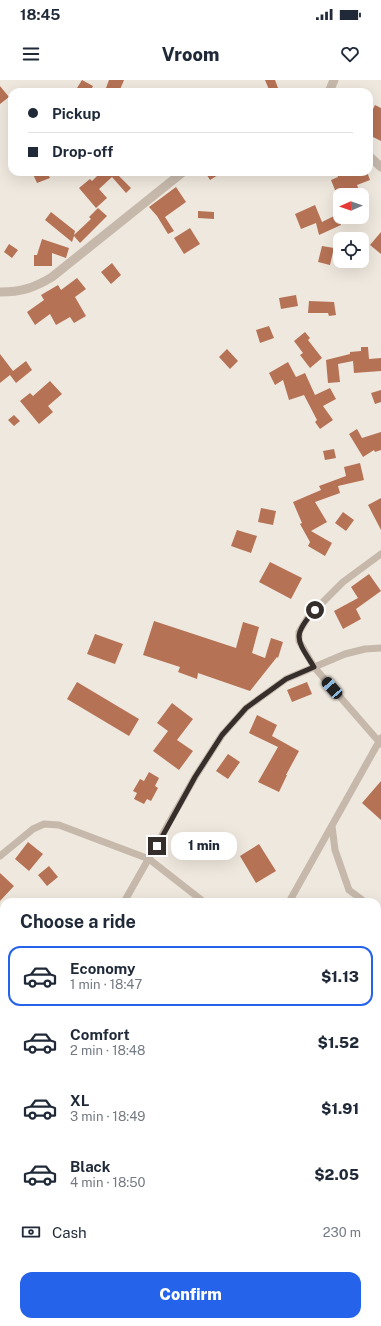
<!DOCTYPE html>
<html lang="en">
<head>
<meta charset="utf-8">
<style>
	:root { --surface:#fff; --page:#f2f2f3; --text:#1f2937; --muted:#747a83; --line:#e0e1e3; --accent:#2563eb }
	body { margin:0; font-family:"Public Sans",sans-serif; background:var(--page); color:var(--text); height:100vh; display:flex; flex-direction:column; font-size:15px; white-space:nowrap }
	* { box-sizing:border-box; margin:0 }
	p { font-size:13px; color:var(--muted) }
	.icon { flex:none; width:22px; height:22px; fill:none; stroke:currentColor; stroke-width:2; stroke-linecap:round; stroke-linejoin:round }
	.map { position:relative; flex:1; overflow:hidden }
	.drawer { position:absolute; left:0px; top:818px; width:381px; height:428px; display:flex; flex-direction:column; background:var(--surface); border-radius:12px 12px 0 0; box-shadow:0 4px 16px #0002 }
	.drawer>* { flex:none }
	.banner { position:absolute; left:8px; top:8px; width:365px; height:88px; border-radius:12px; box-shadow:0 4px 16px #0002; display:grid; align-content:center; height:88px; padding:0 20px; background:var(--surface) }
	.needle { width:26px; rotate:268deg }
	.fabs { position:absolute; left:333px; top:108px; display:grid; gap:8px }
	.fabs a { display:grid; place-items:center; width:36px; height:36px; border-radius:8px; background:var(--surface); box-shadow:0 4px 16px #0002; font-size:20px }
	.end { position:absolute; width:18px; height:18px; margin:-9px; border:5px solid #352e2a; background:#fff; box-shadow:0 0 0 2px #fff }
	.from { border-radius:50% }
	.bubble { position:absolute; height:28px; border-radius:12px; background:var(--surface); box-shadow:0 4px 16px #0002; font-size:13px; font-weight:800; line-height:28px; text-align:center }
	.car { position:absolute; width:12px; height:24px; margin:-12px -6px; border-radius:5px; box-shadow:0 0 3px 1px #0007; background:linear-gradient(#222 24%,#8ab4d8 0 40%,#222 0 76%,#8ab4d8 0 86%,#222 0) }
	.banner b { display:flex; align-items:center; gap:14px; height:38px; font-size:15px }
	.banner b+b { border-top:1px solid var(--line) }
	.banner i { width:10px; height:10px; background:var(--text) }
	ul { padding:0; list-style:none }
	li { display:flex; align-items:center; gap:12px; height:60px; margin:0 8px 6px; padding:0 12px; border:2px solid transparent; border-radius:12px }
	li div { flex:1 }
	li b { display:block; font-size:15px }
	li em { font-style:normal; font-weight:800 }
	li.selected { border-color:var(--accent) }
	li>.icon { width:36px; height:36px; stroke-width:1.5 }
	h2 { padding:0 20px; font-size:18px; line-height:48px }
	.pay { display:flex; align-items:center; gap:10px; height:44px; padding:0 20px; font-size:15px }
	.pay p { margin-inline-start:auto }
	.primary-button { display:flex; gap:8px; margin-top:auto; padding:8px 20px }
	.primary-button a { flex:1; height:46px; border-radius:12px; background:var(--accent); color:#fff; font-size:16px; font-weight:800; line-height:46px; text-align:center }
	.status { display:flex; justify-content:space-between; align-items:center; height:28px; padding:0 20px; background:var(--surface); direction:ltr }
	.status svg { height:11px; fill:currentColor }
	header { display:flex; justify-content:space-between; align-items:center; height:52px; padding:0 20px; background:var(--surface); font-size:18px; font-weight:800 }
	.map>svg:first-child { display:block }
	.building { fill:#b67255 }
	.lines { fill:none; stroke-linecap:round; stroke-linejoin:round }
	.minor { stroke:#c6b9ac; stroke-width:7 }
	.tertiary { stroke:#c6b9ac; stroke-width:9 }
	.route { stroke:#352e2a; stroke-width:5 }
</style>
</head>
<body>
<div class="status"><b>18:45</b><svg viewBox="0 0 49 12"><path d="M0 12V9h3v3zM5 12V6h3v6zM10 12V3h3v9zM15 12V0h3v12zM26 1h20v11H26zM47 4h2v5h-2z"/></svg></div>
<header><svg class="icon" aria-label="menu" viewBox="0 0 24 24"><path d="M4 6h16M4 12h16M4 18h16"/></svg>Vroom<svg class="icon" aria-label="heart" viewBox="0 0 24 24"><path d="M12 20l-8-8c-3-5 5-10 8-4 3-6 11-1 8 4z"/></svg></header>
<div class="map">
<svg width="381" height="1246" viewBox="0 0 381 1246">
	<rect width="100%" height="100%" fill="#efe8de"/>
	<path class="building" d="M82,0l11,6 -3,6h-7l-6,-4z
		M109,0h15l-5,12 -13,-4z
		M265,0h10l3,8 -8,4z
		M0,6l9,11 -9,7z
		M375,25l6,3v33l-12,-6v-18z
		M32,92h15l3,6 -13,5z
		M101,92h16l-1,1 15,15 -5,5 -14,-16 -13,12 8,9 -11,10 -17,-20 11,-9 2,2z
		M205,92h18l-13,8z
		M336,92h31l3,8 -13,5 4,10h-11l-2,-5 -11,5 -6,-15 7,-3z
		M176,107l10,15 -21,15 9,14 -6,3 -11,-18 -8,-9z
		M315,125l7,17 14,-7 5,10 -22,10 -3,-12 -15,6 -6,-15z
		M98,128l9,8 -27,27 -6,-7 -2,6 -27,-22 6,-8 24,19 -1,4 17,-16 -2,-2z
		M198,131l16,1v7l-16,-1z
		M190,148l10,16 -16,10 -10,-16z
		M381,152v22l-11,-9z
		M42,159l27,9 -3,10 -14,-5v13h-18v-11h3z
		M9,164l9,6 -6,8 -8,-6z
		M322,166l12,2 -4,17 -12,-3z
		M112,183l9,12 -10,9 -10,-12z
		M77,198l9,11 -11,8 11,19 -12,7 -4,-6 -14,8 -6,-11 -15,11 -8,-13 17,-12 -3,-5 17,-10 3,5z
		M296,215l2,11 -17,3 -2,-11z
		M309,221l25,1 2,13 -7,1 -1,-3h-20z
		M269,246l5,12 -14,5 -4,-13z
		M305,252l5,6 -2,2 14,18 -12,10 -10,-13 3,-2 -9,-12z
		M361,267h7l1,12 12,-1v13l-27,2 -1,-12 -15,3 2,18 -12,1 -2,-23 24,-6v-2l11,-1z
		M227,269l11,12 -8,8 -11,-12z
		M0,274l13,17 13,-10 6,9 -16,13 -6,-8 -10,8z
		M288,282l8,15 9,-4 10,22 15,-7 6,11 -13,7 10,14 -13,9 -5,-7 2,-2 -13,-25 -15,5 -6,-20 -8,5 -6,-12z
		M50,301l12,13 -14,12 5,6 -14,12 -19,-23 10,-8 3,3z
		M381,310v12l-6,2 -4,-11z
		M14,335l6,6 -6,5 -6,-6z
		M357,349l5,9 19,-6v18l-6,2 -1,-2 -11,7 -14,-23z
		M334,369l2,9 -11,2 -2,-9z
		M360,383l4,17 -26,6 2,7 -25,9 12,20 -16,9 21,12 -7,13 -17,-10 2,-4 -10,-18 2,-1 -9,-21 28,-12 -2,-4 27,-10 -2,-9z
		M381,418v32l-13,-25z
		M261,428l15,3 -3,14 -15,-3z
		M343,432l11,8 -8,11 -11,-8z
		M237,450l20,6 -6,17 -20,-7z
		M270,482l32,16 -11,21 -32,-17z
		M369,494l12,17 -25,18 5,10 -18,10 -9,-18 24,-13 -7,-11z
		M154,541l82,27 7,-26 16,5 -7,26 13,5 6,-20 12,4 -5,16 -1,-1 -27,34 -52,-18 -1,6 -19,-7 2,-5 -37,-12z
		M95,554l28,10 -8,20 -28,-10z
		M77,602l62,37 -10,17 -62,-37z
		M307,602l5,12 -20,8 -5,-12z
		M172,623l21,16 -16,21 16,11 -14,19 -26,-19 15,-20 -11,-8z
		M257,635l20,10 -5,11 27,15 -13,24h1l-8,17 -21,-10 20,-35 -29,-14z
		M228,674l12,8 -12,17 -12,-8z
		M149,692l10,6 -4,8 3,2 -7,13 -4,-2 -3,5 -10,-5 3,-6 -4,-2 7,-12 4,2z
		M381,701v39l-19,-17z
		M28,762l15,12 -14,17 -14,-12z
		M259,764l17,27 -20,12 -16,-27z
		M49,786l9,11 -11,9 -9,-11z
		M0,793l14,13 -14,15z"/>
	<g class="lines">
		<path class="minor" d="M381,474l-38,28 -35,35 -9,15v9l15,26 67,77
			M332,746l3,24 14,40 16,12
			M0,776l33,-27 11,-5 15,1 90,34 55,43
			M124,822l71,-125 27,-42 24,-27 40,-29 59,-25 20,-5 16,-1
			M289,822l92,-164
			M377,829l4,4
			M0,902l4,3
			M0,926h4
			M0,1040l4,-7
			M377,1159l4,3
			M171,1242l3,4
			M49,1246l2,-4"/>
		<path class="tertiary" d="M329,12l5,-12
			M369,76l12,11
			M0,212c21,0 34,-4 52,-15l131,-105"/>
	</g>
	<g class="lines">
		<path class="route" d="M157,766l38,-69 27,-42 24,-27 40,-29 28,-12c-17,-27 -23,-31 1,-57"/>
	</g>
</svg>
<div class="fabs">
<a><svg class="needle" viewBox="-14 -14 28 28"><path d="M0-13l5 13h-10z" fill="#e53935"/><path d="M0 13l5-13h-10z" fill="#747a83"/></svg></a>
<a><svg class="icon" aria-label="locate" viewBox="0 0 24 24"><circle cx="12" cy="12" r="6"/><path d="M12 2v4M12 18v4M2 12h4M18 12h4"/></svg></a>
</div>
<i class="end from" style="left:315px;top:530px"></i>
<i class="end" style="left:157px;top:766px"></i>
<div class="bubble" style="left:171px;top:752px;width:66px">1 min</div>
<i class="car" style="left:332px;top:608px;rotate:319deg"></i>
<div class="banner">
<b><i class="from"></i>Pickup</b>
<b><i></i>Drop-off</b>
</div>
<section class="drawer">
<h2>Choose a ride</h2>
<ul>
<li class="selected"><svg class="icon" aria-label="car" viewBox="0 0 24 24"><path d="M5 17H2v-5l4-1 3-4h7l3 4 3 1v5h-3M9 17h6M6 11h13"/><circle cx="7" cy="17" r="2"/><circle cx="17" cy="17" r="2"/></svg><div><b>Economy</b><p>1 min · 18:47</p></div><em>$1.13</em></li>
<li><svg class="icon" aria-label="car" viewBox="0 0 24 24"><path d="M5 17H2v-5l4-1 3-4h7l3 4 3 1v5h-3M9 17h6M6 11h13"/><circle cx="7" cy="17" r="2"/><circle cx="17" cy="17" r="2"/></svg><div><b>Comfort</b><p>2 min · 18:48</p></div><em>$1.52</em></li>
<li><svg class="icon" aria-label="car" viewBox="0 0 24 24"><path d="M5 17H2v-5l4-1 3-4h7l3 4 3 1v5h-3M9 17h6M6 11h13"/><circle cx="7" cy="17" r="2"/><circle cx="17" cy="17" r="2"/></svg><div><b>XL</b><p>3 min · 18:49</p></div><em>$1.91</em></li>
<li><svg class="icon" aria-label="car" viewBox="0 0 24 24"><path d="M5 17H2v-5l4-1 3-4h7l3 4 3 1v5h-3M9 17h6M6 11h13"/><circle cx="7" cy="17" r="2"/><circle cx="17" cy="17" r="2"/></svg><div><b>Black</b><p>4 min · 18:50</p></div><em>$2.05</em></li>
</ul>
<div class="pay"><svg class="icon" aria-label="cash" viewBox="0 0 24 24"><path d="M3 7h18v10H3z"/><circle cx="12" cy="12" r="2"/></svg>Cash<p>230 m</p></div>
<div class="primary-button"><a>Confirm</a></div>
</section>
</div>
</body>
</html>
